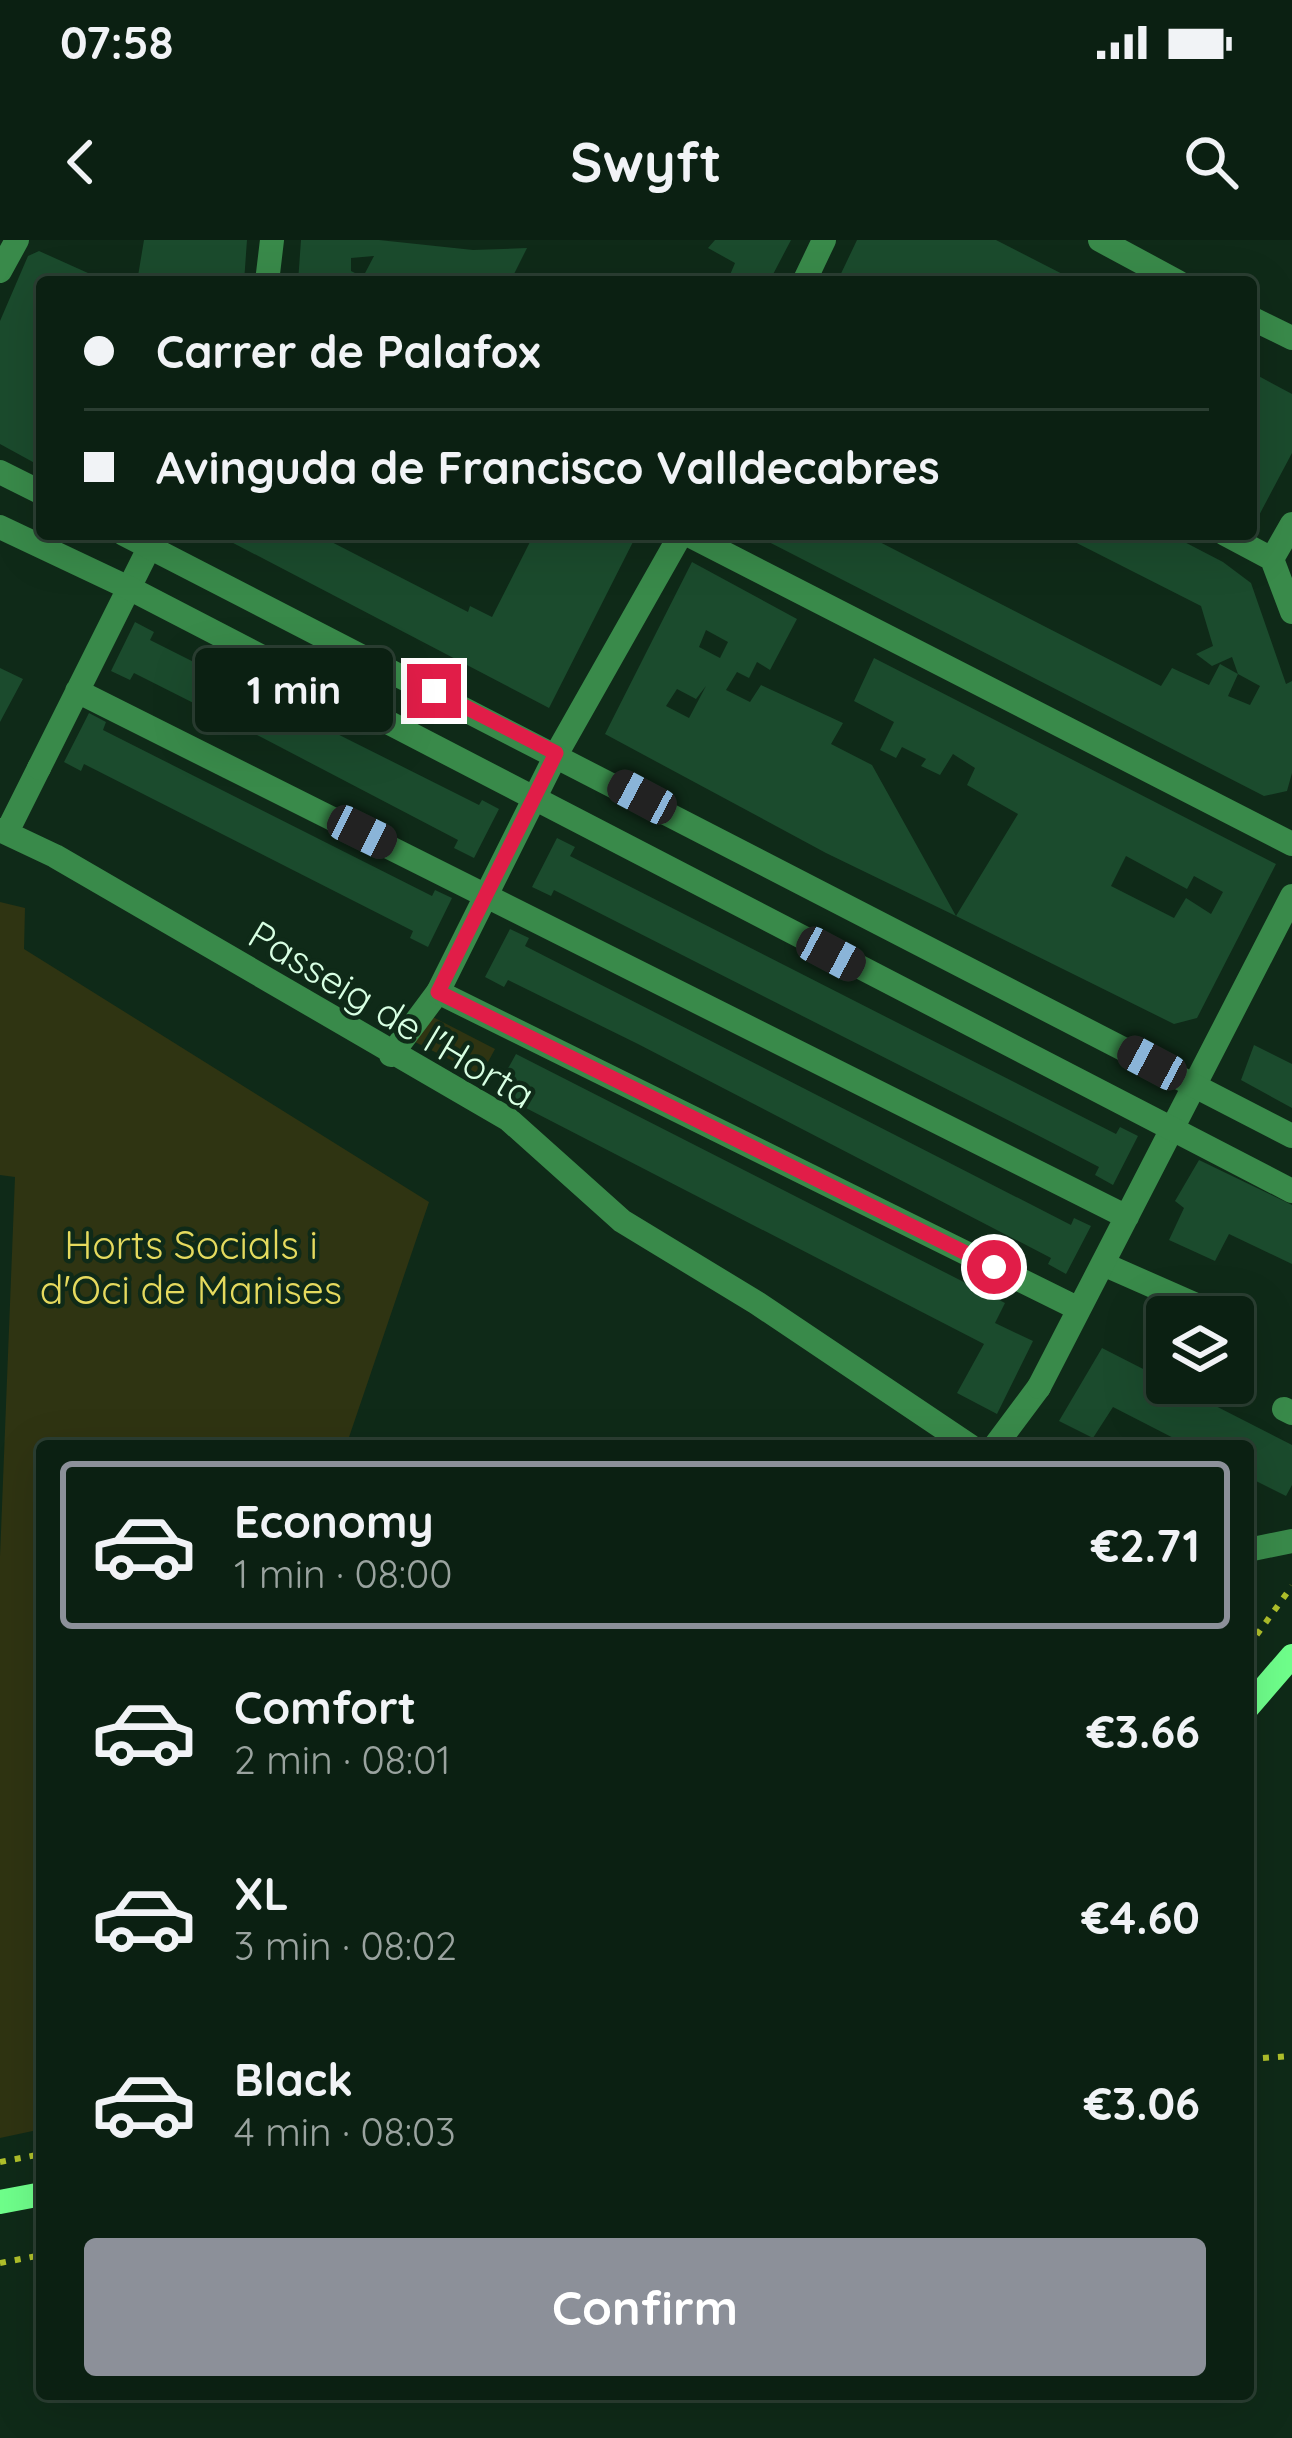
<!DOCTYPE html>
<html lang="en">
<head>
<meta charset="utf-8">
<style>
	:root { --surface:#0b2012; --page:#14281b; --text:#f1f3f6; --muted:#9aa39f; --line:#2b3e32; --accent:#8c9099 }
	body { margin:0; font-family:Quicksand,sans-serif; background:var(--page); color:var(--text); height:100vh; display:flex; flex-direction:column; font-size:45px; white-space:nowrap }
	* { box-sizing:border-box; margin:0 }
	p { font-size:39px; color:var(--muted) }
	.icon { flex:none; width:66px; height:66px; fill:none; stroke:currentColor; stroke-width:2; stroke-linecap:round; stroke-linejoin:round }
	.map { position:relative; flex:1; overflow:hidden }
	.panel { position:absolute; left:36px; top:1200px; width:1218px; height:960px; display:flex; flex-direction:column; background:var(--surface); border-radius:12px; box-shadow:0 12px 48px #0002,0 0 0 3px var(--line) }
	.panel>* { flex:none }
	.banner { position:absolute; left:36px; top:36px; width:1221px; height:264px; border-radius:12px; box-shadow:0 12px 48px #0002,0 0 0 3px var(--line); display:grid; align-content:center; height:264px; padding:0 48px; background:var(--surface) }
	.fabs { position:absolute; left:1146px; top:1056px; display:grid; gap:24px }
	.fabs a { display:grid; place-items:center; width:108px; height:108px; border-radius:12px; background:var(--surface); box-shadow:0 12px 48px #0002,0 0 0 3px var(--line); font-size:60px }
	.end { position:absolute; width:54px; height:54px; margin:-27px; border:15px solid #e11d48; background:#fff; box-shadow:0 0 0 6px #fff }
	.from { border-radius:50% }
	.bubble { position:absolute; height:84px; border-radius:12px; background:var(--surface); box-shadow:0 12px 48px #0002,0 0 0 3px var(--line); font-size:39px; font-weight:700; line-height:84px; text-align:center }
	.car { position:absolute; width:36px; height:72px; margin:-36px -18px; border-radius:15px; box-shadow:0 0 9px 3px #0007; background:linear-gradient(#222 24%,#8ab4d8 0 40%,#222 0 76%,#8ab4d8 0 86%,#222 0) }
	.banner b { display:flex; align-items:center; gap:42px; height:114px; font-size:45px }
	.banner b+b { border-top:3px solid var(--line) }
	.banner i { width:30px; height:30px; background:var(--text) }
	ul { padding:21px 0 0; list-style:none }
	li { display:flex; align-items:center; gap:36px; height:168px; margin:0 24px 18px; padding:0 24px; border:6px solid transparent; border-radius:12px }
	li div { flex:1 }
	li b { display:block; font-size:45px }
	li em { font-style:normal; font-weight:700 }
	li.current { border-color:var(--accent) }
	li>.icon { width:108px; height:108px; stroke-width:1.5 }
	.action { display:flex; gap:24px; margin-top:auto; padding:24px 48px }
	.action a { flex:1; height:138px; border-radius:12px; background:var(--accent); color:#fff; font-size:48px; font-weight:700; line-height:138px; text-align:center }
	.status { display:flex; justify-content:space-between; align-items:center; height:84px; padding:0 60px; background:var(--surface); direction:ltr }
	.status svg { height:33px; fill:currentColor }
	header { display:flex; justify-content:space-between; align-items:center; height:156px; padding:0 48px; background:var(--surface); font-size:54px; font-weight:700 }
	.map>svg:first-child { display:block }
	.green { fill:#2f3412 }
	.building { fill:#1b4b2d; fill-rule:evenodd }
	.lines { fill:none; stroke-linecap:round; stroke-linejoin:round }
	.path { stroke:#b0c02b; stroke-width:6; stroke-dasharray:6 9; stroke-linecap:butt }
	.pedestrian { stroke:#398a4a; stroke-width:24 }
	.minor { stroke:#398a4a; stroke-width:24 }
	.tertiary { stroke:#398a4a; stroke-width:24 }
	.secondary { stroke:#6fff8b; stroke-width:24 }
	.route { stroke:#e11d48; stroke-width:15 }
	.labels { text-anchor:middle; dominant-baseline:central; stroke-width:9; stroke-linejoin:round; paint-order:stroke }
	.street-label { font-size:39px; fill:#d8ffe3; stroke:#0f2a18 }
	.park-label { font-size:39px; fill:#e5da5e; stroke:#0f2a18 }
</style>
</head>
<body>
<div class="status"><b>07:58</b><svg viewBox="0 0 49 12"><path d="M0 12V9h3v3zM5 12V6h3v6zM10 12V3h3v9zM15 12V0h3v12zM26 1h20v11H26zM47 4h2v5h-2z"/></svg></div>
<header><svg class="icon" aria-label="back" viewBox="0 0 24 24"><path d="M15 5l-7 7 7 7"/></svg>Swyft<svg class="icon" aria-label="search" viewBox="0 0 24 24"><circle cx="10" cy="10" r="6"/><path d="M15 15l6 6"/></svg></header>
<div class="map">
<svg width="1292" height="2198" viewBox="0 0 1292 2198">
	<rect width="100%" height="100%" fill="#0f2a18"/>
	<path class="green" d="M0,662l25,6 -1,41 405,253 -83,244h-304v683l-42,9v-581l15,-380 -15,-2z
		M429,775l66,34 -14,26 -66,-33z"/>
	<path class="building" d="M144,0h103l-3,42h-107z
		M301,0h78l94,10 54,-2 -17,34h-212zM374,16l-11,21 -12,-6v-13z
		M715,0h76l-22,42h-42l8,-19 -27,-15z
		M857,0h139l82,42h-241z
		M39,11l69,31h-66v58l-8,16 8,4v107l-42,-23v-123l28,-65z
		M1251,132l41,22v59l-36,68 -5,-3v-87l7,-13 -7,-4z
		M216,294h100l152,78 2,-6 22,11 42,-83h103l-88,174z
		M753,294h111l297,152 11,-18 37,17 11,-21 18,10 -6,-17 -20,9 -16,-12 17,-8 -12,-40 -142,-72h110l54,28 28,21 35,101 6,-3v92l-5,18 -23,5zM1238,434l22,12 -10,19 -22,-9z
		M692,322l105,57 -27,51 -13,-8 -8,16 -12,-6 -11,18 24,12 11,-17 82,38 -12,21 41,21 84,151 -130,-63 -221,-119zM706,390l22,12 -8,16 -21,-11zM706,446l-17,32 -23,-12 11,-17 19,10z
		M135,382l19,10 -4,8 329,165 3,-5 17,9 -25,49 -20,-10 4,-8 -197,-103 -127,-64 -4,7 -19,-9z
		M874,418l402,206 -79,154 -23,6 -218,-108 62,-102 -51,-29 8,-17 -22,-14 -13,21 -19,-9 5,-7 -24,-12 -6,11 -16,-8 14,-28 -40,-21zM1126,616l61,33 7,-13 29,16 -12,22 -25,-16 -12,20 -63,-32z
		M0,428l23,11 -23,43z
		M89,473l17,9 -3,8 329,166 3,-6 17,8 -24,49 -18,-9 3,-7 -329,-167 -3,7 -17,-9z
		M557,598l18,9 -5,9 546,278 4,-7 18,9 -25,49 -18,-10 4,-8 -54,-28 -491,-249 -3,6 -19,-9z
		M510,689l19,9 -4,8 417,213 129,66 3,-7 17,8 -25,48 -18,-10 3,-6 -413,-214 -130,-64 -4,7 -19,-10z
		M1254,805l38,19v44l-51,-28z
		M516,814l489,249 -10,20 38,18 -36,73 -40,-21 27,-49 -489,-252z
		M1199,920l93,45v59l-63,-30 -14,27 -46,-21 15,-32 -9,-7z
		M1102,1108l190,97v40l-6,11 -38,-19v-31h-59l-76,-39 -20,31 -34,-17z"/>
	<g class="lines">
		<path class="path" d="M1248,1407l44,-61
			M1248,1819l44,-3
			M0,1922l42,-8
			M0,2023l42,-8"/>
		<path class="pedestrian" d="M0,590l55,26 453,263 114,102 135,82 213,143
			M7,592l32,-64
			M391,815l47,-63
			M1103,1024l109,48
			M1284,1169l8,4
			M995,1206l44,-59
			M1248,1310l44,-9"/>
		<path class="minor" d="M0,31l17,-31
			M267,42l5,-42
			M804,42l20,-42
			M1292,284l-20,35 20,53
			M681,294l-124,219 -119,239 641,317
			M687,294l605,310
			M1225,294l47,25
			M77,451l1050,526
			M39,528l117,-234
			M1039,1147l253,-491"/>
		<path class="tertiary" d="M1100,0l78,42
			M1251,78l41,20
			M0,232l42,21
			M0,287l129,61 1163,603
			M124,294l1168,602"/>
		<path class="secondary" d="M1248,1467l44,-51
			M0,1962l42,-8"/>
	</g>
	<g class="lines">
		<path class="route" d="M434,451l122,62 -118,239 556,275"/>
	</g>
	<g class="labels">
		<g class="street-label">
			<text transform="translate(392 774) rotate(31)">Passeig de l'Horta</text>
		</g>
		<g class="park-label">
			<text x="191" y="1004">Horts Socials i<tspan x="191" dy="45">d'Oci de Manises</tspan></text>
		</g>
	</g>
</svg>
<div class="fabs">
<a><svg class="icon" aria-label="layers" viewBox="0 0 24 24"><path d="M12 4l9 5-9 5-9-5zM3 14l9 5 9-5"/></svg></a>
</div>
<i class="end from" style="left:994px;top:1027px"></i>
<i class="end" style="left:434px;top:451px"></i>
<div class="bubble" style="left:195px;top:408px;width:198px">1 min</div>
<i class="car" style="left:642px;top:557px;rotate:298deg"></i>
<i class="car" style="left:362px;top:592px;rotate:116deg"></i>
<i class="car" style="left:831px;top:714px;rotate:118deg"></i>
<i class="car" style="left:1152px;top:823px;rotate:298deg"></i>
<div class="banner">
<b><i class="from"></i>Carrer de Palafox</b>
<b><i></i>Avinguda de Francisco Valldecabres</b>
</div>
<section class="panel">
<ul>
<li class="current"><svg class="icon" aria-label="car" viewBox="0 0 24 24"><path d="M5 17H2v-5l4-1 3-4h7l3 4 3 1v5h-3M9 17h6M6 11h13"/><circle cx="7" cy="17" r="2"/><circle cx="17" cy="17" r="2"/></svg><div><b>Economy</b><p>1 min · 08:00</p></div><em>€2.71</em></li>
<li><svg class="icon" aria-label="car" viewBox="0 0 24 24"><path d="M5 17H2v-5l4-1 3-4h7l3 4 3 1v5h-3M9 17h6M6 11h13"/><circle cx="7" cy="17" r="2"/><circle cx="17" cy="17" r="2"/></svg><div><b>Comfort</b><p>2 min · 08:01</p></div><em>€3.66</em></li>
<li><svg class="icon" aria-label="car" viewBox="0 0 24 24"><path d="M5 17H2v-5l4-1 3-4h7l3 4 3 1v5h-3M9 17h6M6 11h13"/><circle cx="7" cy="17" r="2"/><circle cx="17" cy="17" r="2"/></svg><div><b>XL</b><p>3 min · 08:02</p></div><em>€4.60</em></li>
<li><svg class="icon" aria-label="car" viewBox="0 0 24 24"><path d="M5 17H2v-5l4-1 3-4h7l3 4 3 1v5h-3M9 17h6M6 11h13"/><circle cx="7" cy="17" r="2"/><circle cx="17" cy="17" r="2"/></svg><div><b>Black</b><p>4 min · 08:03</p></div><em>€3.06</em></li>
</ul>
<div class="action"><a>Confirm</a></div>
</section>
</div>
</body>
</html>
